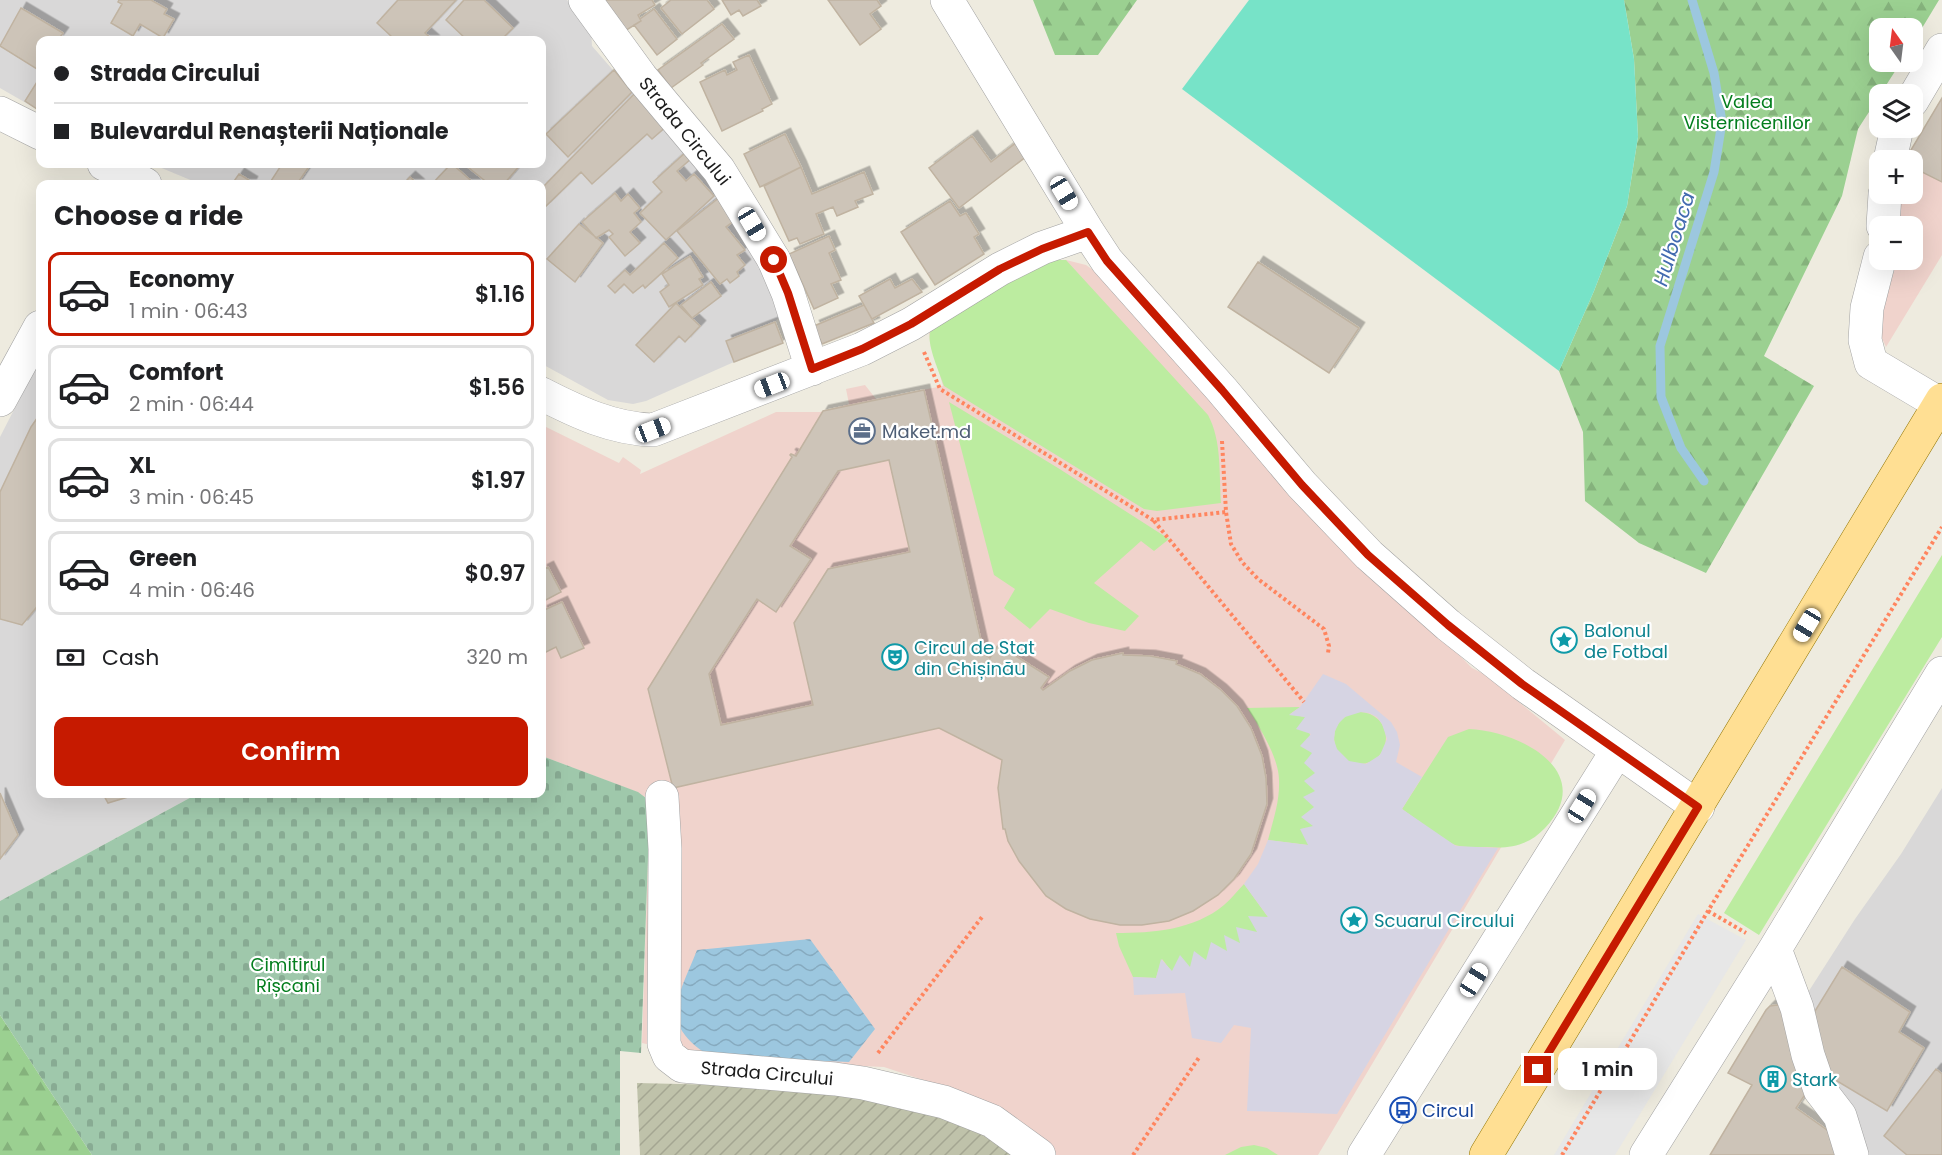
<!DOCTYPE html>
<html lang="en">
<head>
<meta charset="utf-8">
<style>
	:root { --surface:#fff; --page:#f6f6f6; --text:#202124; --muted:#757577; --line:#e0e0e0; --accent:#c61a00 }
	body { margin:0; font-family:Poppins,sans-serif; background:var(--page); color:var(--text); height:100vh; display:flex; flex-direction:column; font-size:22px; white-space:nowrap }
	* { box-sizing:border-box; margin:0 }
	p { font-size:20px; color:var(--muted) }
	.icon { flex:none; width:33px; height:33px; fill:none; stroke:currentColor; stroke-width:2; stroke-linecap:round; stroke-linejoin:round }
	.map { position:relative; flex:1; overflow:hidden }
	.panel { position:absolute; left:36px; top:180px; width:510px; height:618px; display:flex; flex-direction:column; background:var(--surface); border-radius:12px; box-shadow:0 6px 24px #0002 }
	.panel>* { flex:none }
	.top-card { position:absolute; left:36px; top:36px; width:510px; height:132px; border-radius:12px; box-shadow:0 6px 24px #0002; display:grid; align-content:center; height:132px; padding:0 18px; background:var(--surface) }
	.needle { width:39px; rotate:346deg }
	.tools { position:absolute; left:1869px; top:18px; display:grid; gap:12px }
	.tools a { display:grid; place-items:center; width:54px; height:54px; border-radius:12px; background:var(--surface); box-shadow:0 6px 24px #0002; font-size:30px }
	.end { position:absolute; width:27px; height:27px; margin:-14px; border:8px solid #c61a00; background:#fff; box-shadow:0 0 0 3px #fff }
	.from { border-radius:50% }
	.bubble { position:absolute; height:42px; border-radius:12px; background:var(--surface); box-shadow:0 6px 24px #0002; font-size:20px; font-weight:600; line-height:42px; text-align:center }
	.car { position:absolute; width:18px; height:36px; margin:-18px -9px; border-radius:8px; box-shadow:0 0 4px 2px #0007; background:linear-gradient(#fff 24%,#345 0 40%,#fff 0 76%,#345 0 86%,#fff 0) }
	.top-card b { display:flex; align-items:center; gap:21px; height:57px; font-size:22px }
	.top-card b+b { border-top:2px solid var(--line) }
	.top-card i { width:15px; height:15px; background:var(--text) }
	ul { padding:0; list-style:none }
	li { display:flex; align-items:center; gap:18px; height:84px; margin:0 12px 9px; padding:0 6px; border:3px solid var(--line); border-radius:12px }
	li div { flex:1 }
	li b { display:block; font-size:22px }
	li em { font-style:normal; font-weight:600 }
	li.current { border-color:var(--accent) }
	li>.icon { width:54px; height:54px; stroke-width:1.5 }
	h2 { padding:0 18px; font-size:27px; line-height:72px }
	.pay { display:flex; align-items:center; gap:15px; height:66px; padding:0 18px; font-size:22px }
	.pay p { margin-inline-start:auto }
	.primary-button { display:flex; gap:12px; margin-top:auto; padding:12px 18px }
	.primary-button a { flex:1; height:69px; border-radius:12px; background:var(--accent); color:#fff; font-size:24px; font-weight:600; line-height:69px; text-align:center }
	.map>svg:first-child { display:block }
	.residential { fill:#d9d8d8 }
	.commercial { fill:#f0d3cc }
	.construction { fill:url(#construction-furrows) }
	.grass { fill:#bceca0 }
	.forest { fill:url(#forest-firs) }
	.cemetery { fill:url(#cemetery-stones) }
	.pitch { fill:#77e3c8 }
	.parking { fill:#e7e7e7 }
	.plaza { fill:#d6d4e3; fill-rule:evenodd }
	.water { fill:url(#water-waves) }
	.lines { fill:none; stroke-linecap:round; stroke-linejoin:round }
	.stream { stroke:#9cc7df; stroke-width:9 }
	.building { fill:#cdc4b8; stroke:#c0b3a1; stroke-width:1.5; fill-rule:evenodd; filter:url(#shadow) }
	.minor-casing { stroke:#a2a2a2; stroke-width:34 }
	.major-casing { stroke:#927500; stroke-width:34 }
	.path { stroke:#ff855f; stroke-width:4; stroke-dasharray:3 3; stroke-linecap:butt }
	.minor { stroke:#fff; stroke-width:33 }
	.major { stroke:#ffdf93; stroke-width:33 }
	.route { stroke:#c61a00; stroke-width:8 }
	.labels { text-anchor:middle; dominant-baseline:central; stroke-width:4.5; stroke-linejoin:round; paint-order:stroke }
	.park-label { font-size:18px; fill:#047e1e; stroke:#fff }
	.street-label { font-size:18px; fill:#1b1b1b; stroke:#fff }
	.service-label { font-size:18px; fill:#4e5e75; stroke:#fff; text-anchor:start }
	.culture-label { font-size:18px; fill:#0d838f; stroke:#fff; text-anchor:start }
	.transit-label { font-size:18px; fill:#164399; stroke:#fff; text-anchor:start }
	.water-label { font-size:20px; font-style:italic; fill:#426ab0; stroke:#fff }
</style>
</head>
<body>
<div class="map">
<svg width="1942" height="1155" viewBox="0 0 1942 1155">
	<defs>
		<pattern id="construction-furrows" width="10" height="10" patternUnits="userSpaceOnUse" patternTransform="scale(1.5)"><rect width="10" height="10" fill="#bfc2aa"/><path d="M-1 1l2-2M0 10L10 0M9 11l2-2" fill="none" stroke="#a4a692"/></pattern>
		<pattern id="forest-firs" width="22" height="20" patternUnits="userSpaceOnUse" patternTransform="scale(1.5)"><rect width="22" height="20" fill="#9bd091"/><path d="M5 1l3.5 6h-7zM16 11l3.5 6h-7z" fill="#85b27c"/></pattern>
		<pattern id="cemetery-stones" width="16" height="16" patternUnits="userSpaceOnUse" patternTransform="scale(1.5)"><rect width="16" height="16" fill="#9fc8ab"/><path d="M2 7V4a2 2 0 0 1 4 0v3zM10 15v-3a2 2 0 0 1 4 0v3z" fill="#88ab93"/></pattern>
		<pattern id="water-waves" width="16" height="10" patternUnits="userSpaceOnUse" patternTransform="scale(1.5)"><rect width="16" height="10" fill="#9cc7df"/><path d="M0 5q4-4 8 0t8 0" fill="none" stroke="#86aabf"/></pattern>
		<filter id="shadow"><feDropShadow dx="5.5" dy="-5.5" stdDeviation="0" flood-color="#0004"/></filter>
	</defs>
	<rect width="100%" height="100%" fill="#eeebdf"/>
	<path class="residential" d="M0,0h567l24,30 1,16 40,46 5,-1 101,127 44,96 -7,8 8,21 -49,19 -88,39 -13,3 -25,-4 -66,-36v-180h-342l-48,-20h390v-124h-502v71l-40,-23z
		M40,359v435h157l-197,107v-464z
		M1942,788v367h-80l-33,-74 -24,-84 50,-78 46,-65z"/>
	<path class="commercial" d="M1942,98v157l-56,92 -8,-18 19,-69h15v-34h-17l4,-32h13v-34h-7z
		M1066,260l20,5 7,5 123,136 10,14 246,248 14,7 79,65 -247,415h-263l-16,-15 -80,-48 -75,-25 -172,-8 -70,-16 8,-242 -13,-9 -95,-36v-331l77,38 4,-6 18,13 -1,4 136,-62h44l29,-8 -3,-15 19,-4 11,14 67,-13 -13,-45 -1,-8z"/>
	<path class="construction" d="M637,1083l206,5 144,44 28,23h-375z"/>
	<path class="grass" d="M1051,260h15l142,155c14,26 11,59 13,88l-64,8 -13,-2 -200,-123c-4,-13 -17,-40 -14,-53 1,-7 7,-11 11,-16z
		M949,402l109,66 111,71 -15,12 -13,-10 -47,42 45,33 -14,15 -36,-8 -39,-14 -20,20 -26,-21 11,-19 -21,-14z
		M1942,555v82l-183,298 -35,-22z
		M1300,707l-10,7 15,3c13,39 16,89 3,128l-40,-5c5,-19 12,-39 11,-60 0,-22 -20,-54 -32,-72z
		M1334 738a26 26 0 1 1 52 0a26 26 0 1 1-52 0Z
		M1469,729c51,2 129,43 76,99 -16,17 -34,21 -58,19 -9,0 -23,1 -32,-2 -14,-6 -39,-26 -53,-36l46,-72z
		M1244,884l24,33c-3,5 -7,11 -11,15 -22,21 -56,33 -85,40l-10,-13 -6,19 -23,-1 -14,-31 -3,-13c37,0 78,-3 108,-28 7,-6 13,-14 20,-21z
		M1254,1145l13,3 11,7h-53l16,-8z"/>
	<path class="forest" d="M1033,0h104l-39,55h-43z
		M1624,0h315l-26,43 -1,-15h-32v34h21l-43,67 -16,67 -78,160 50,30 -108,187 -67,-30 -54,-42 -2,-69 -24,-61 35,-80 33,-85 11,-69 -4,-78z
		M0,1015l92,140h-92z"/>
	<path class="cemetery" d="M542,756l96,36 12,9 -9,252 -21,-2v104h-528l-92,-140v-114l197,-107h345z"/>
	<path class="pitch" d="M1249,0h375l10,59 4,78 -11,69 -33,85 -35,80 -377,-282z"/>
	<path class="parking" d="M1698,914l48,26 -131,215h-61z"/>
	<path class="plaza" d="M1323,674l23,10 45,38 6,10 3,13 -4,17 26,15 -20,32 54,37 42,2 -161,266 -90,-3 4,-83 -17,-3 -13,18 -29,-5 -7,-45 -51,2 -1,-18 23,1 5,-19 11,12 8,-16 10,12 4,-16 12,9 5,-18 16,9 -3,-16 16,8 -4,-16 21,5 -9,-16 20,1 -24,-33 14,-20 10,-24 40,5 -8,-16 13,-3 -12,-9 13,-10 -11,-10 12,-6 -11,-10 11,-8 -11,-10 8,-10 -12,-7 11,-12 -15,-5 9,-12 -16,-2 11,-8zM1361,712l8,1 8,4 5,7 5,15 -7,16 -14,9 -17,-3 -12,-12 -3,-9 1,-9 4,-8 6,-6z"/>
	<path class="water" d="M810,939l65,90 -26,33 -139,-6c-53,-32 -31,-60 -13,-106z"/>
	<g class="lines">
		<path class="stream" d="M1692,0l22,73 8,49 -8,50 -54,174 1,51 20,51 23,33"/>
	</g>
	<path class="building" d="M119,0h32l16,9 -3,5 10,5 -11,19 -23,-14 -7,12 -22,-13 11,-19 -4,-2z
		M398,0h58l-31,33 8,7h-44l3,-3 -15,-14z
		M464,0h20l29,28 -12,12h-34l-21,-20z
		M594,0h58l3,5 -17,10 3,6 -21,13z
		M671,0h36l7,9 -32,25 -21,-26z
		M722,0h35l4,6 -18,10 -4,-6 -8,5z
		M828,0h49l4,6 -11,8 11,15 -21,16z
		M21,8l42,25 -5,7h-18v31l-40,-25z
		M654,9l23,30 -20,16 -23,-30 7,-4 -1,-2z
		M722,24l12,15 -33,24 2,2 -32,23 -13,-18z
		M749,55l23,49 -10,5 1,2 -41,20 -22,-49 25,-12 2,5 10,-5 -4,-8z
		M614,70l18,22 -64,65 -22,-23z
		M40,77v34l-15,-10z
		M637,91l31,34 -16,14 -5,-5 -55,50 -11,-12 -36,35 -3,-4v-15z
		M1942,98v84l-30,-15v-7h-7z
		M785,134l16,33 -41,20 -16,-33z
		M972,136l19,26 30,-23 10,14 -72,55 -30,-40z
		M686,152l6,6 -15,13 9,10 8,-7 20,22 -48,44 -26,-27 22,-21 -9,-10z
		M282,164l3,2 1,-2 24,1 -13,19h-28z
		M451,164h1l23,20h-43z
		M464,164h57l-17,20h-15z
		M801,167l11,27 52,-22 9,22 -18,7 3,6 -21,9 -4,-9 -17,7 8,20 -24,10 -3,-6 -8,3 -25,-55z
		M239,174l13,8 -1,2h-19z
		M410,177l8,7h-15z
		M615,193l6,8 7,-7 12,14 -6,5 7,9 -11,10 10,11 -15,13 -16,-19 4,-3 -4,-4 -13,8 -14,-16z
		M720,197l18,21 -12,9 19,23 -8,5 8,10 -8,7 2,4 -9,7 -3,-4 -7,5 -43,-53z
		M950,201l10,15 6,-3 13,21 -5,3 10,17 -49,31 -34,-53z
		M579,224l24,19 -28,39 -28,-23z
		M829,236l6,14 -6,3 12,27 -10,4 7,14 -24,11 -25,-55z
		M664,243l14,15 -33,30 -2,-3 -10,8 -9,-9 -9,9 -7,-7 17,-16 5,5z
		M690,256l13,21 -4,2 4,6 -34,22 -9,-15 9,-7 -7,-11z
		M1258,262l101,66 -30,45 -101,-66z
		M890,279l5,9 17,-9 10,13 -50,27 -13,-23z
		M711,282l10,14 -29,22 -11,-13z
		M676,303l24,23 -15,16 -6,-6 -25,26 -18,-17z
		M864,305l10,18 -52,21 -8,-18z
		M775,322l8,21 -49,19 -8,-21z
		M924,390l60,264 6,4 8,-13 51,32 -8,11 2,2 27,-19 22,-11 31,-7v2l27,1 27,5 -1,3 24,10 21,16 16,16 14,22 11,28 4,22 1,26 -16,50 -17,25 -16,16 -25,16 -24,10 -27,4h-22l-30,-6 -24,-10 -20,-13 -27,-35 -11,-20 -3,-12h-2l-5,-41 4,-28 -63,-32 -266,60 -25,-99 144,-232 -2,-2 1,-1 5,2 27,-45zM889,460l21,92 -82,17 -34,54 19,82 -92,20 -12,-51 48,-75 19,13 35,-53 -21,-13 48,-75z
		M40,414v189l-18,22 -22,-6v-127l31,-65z
		M548,567l13,25 -19,10v-32z
		M562,602l22,46 -23,10 -5,-11 -14,7v-43z
		M0,793l18,42 -18,24z
		M103,794h35l-30,9z
		M1842,967l68,45 -11,20 25,16 -37,63 -65,-39 -10,-56z
		M1777,1005l5,1 26,84 -12,18 31,22 13,25h-130l42,-70 -24,-12 38,-63 4,-4z
		M1936,1069l6,5v81h-35l-23,-19z"/>
	<g class="lines">
		<g class="minor-casing">
			<path id="minor" d="M585,0l56,77 78,93 55,90 14,33 24,76
				M947,0l141,232 19,29 115,129 80,95 67,70 79,70 75,59 175,123
				M1912,101l30,-51
				M0,113l40,20
				M1890,160l7,-32
				M104,164l41,20
				M1883,226l2,-32
				M1880,257l-13,51 -2,32 6,23 69,41
				M542,394c35,18 71,35 111,36l209,-81 49,-25 89,-55 42,-21 46,-16
				M0,400l40,-73
				M662,797l3,52 -1,195 5,12 13,10 153,13 28,4 81,19 48,19 47,34
				M1775,949l22,59 11,47 12,35 20,26 12,39
				M1364,1155l253,-404
				M1646,1155l129,-206 167,-276"/>
		</g>
		<g class="major-casing">
			<path id="major" d="M1486,1155l456,-755"/>
		</g>
		<path class="path" d="M924,352l16,37 213,131 73,-8
			M1222,441l4,71 5,32 11,18 16,17 66,50 5,17 -1,7
			M1154,521l150,181
			M1708,911l38,22
			M878,1053l104,-136
			M1133,1155l67,-99
			M1562,1155l146,-244 234,-384"/>
		<use href="#minor" class="minor"/>
		<use href="#major" class="major"/>
	</g>
	<g class="lines">
		<path class="route" d="M774,260l14,33 24,76 50,-20 49,-25 89,-55 42,-20 46,-17 19,29 115,129 80,95 66,70 80,70 74,59 176,123 -160,263"/>
	</g>
	<defs>
		<g id="office-ring" transform="scale(1.35)"><circle r="9.5" fill="#fff" stroke="#5c6f8a" stroke-width="1.5"/><path d="M-6-3h4V-5.5h4V-3h4V5H-6ZM-1-4.5V-3h2v-1.5ZM-6 0V1H6V0Z" fill="#5c6f8a"/></g>
		<g id="sight-ring" transform="scale(1.35)"><circle r="9.5" fill="#fff" stroke="#0f9aa8" stroke-width="1.5"/><path d="M0-6L1.8-2.2L6-1.7L2.9 1.2L3.7 5.4L0 3.3L-3.7 5.4L-2.9 1.2L-6-1.7L-1.8-2.2Z" fill="#0f9aa8"/></g>
		<g id="theatre-ring" transform="scale(1.35)"><circle r="9.5" fill="#fff" stroke="#0f9aa8" stroke-width="1.5"/><path d="M-5-5.5Q0-4 5-5.5V0Q5 5 0 6Q-5 5-5 0ZM-3.3-2.5H-1v1.5H-3.3ZM1-2.5H3.3v1.5H1ZM-2.8 1Q0 5.5 2.8 1Z" fill="#0f9aa8"/></g>
		<g id="building-ring" transform="scale(1.35)"><circle r="9.5" fill="#fff" stroke="#0f9aa8" stroke-width="1.5"/><path d="M-4-6H4V6H1V3H-1V6H-4ZM-2.5-4.3h1.7v1.8h-1.7ZM.8-4.3h1.7v1.8H.8ZM-2.5-1h1.7V.8h-1.7ZM.8-1h1.7V.8H.8Z" fill="#0f9aa8"/></g>
		<g id="bus-ring" transform="scale(1.35)"><circle r="9.5" fill="#fff" stroke="#1a4fb4" stroke-width="1.5"/><path d="M-5-6H5V4H4V6H2V4H-2V6H-4V4H-5ZM-3.5-4V0h7V-4ZM-3.5 1.2v1.5H-2V1.2ZM2 1.2v1.5H3.5V1.2Z" fill="#1a4fb4"/></g>
	</defs>
	<g fill-rule="evenodd">
		<use href="#office-ring" x="862" y="431"/>
		<use href="#sight-ring" x="1564" y="640"/>
		<use href="#theatre-ring" x="895" y="657"/>
		<use href="#sight-ring" x="1354" y="920"/>
		<use href="#building-ring" x="1773" y="1079"/>
		<use href="#bus-ring" x="1403" y="1110"/>
	</g>
	<g class="labels">
		<g class="park-label">
			<text x="1747" y="101">Valea<tspan x="1747" dy="21">Visternicenilor</tspan></text>
			<text x="288" y="964">Cimitirul<tspan x="288" dy="21">Rîșcani</tspan></text>
		</g>
		<g class="street-label">
			<text transform="translate(685 131) rotate(51)">Strada Circului</text>
			<text transform="translate(767 1073) rotate(5)">Strada Circului</text>
		</g>
		<g class="service-label">
			<text x="882" y="431">Maket.md</text>
		</g>
		<g class="culture-label">
			<text x="1584" y="630">Balonul<tspan x="1584" dy="21">de Fotbal</tspan></text>
			<text x="914" y="647">Circul de Stat<tspan x="914" dy="21">din Chișinău</tspan></text>
			<text x="1374" y="920">Scuarul Circului</text>
			<text x="1792" y="1079">Stark</text>
		</g>
		<g class="transit-label">
			<text x="1422" y="1110">Circul</text>
		</g>
		<g class="water-label">
			<text transform="translate(1674 239) rotate(-73)">Hulboaca</text>
		</g>
	</g>
</svg>
<div class="tools">
<a><svg class="needle" viewBox="-14 -14 28 28"><path d="M0-13l5 13h-10z" fill="#e53935"/><path d="M0 13l5-13h-10z" fill="#757577"/></svg></a>
<a><svg class="icon" aria-label="layers" viewBox="0 0 24 24"><path d="M12 4l9 5-9 5-9-5zM3 14l9 5 9-5"/></svg></a>
<a>+</a>
<a>−</a>
</div>
<i class="end from" style="left:774px;top:260px"></i>
<i class="end" style="left:1538px;top:1070px"></i>
<div class="bubble" style="left:1558px;top:1048px;width:99px">1 min</div>
<i class="car" style="left:1064px;top:193px;rotate:149deg"></i>
<i class="car" style="left:752px;top:224px;rotate:149deg"></i>
<i class="car" style="left:772px;top:385px;rotate:249deg"></i>
<i class="car" style="left:653px;top:430px;rotate:69deg"></i>
<i class="car" style="left:1807px;top:625px;rotate:211deg"></i>
<i class="car" style="left:1582px;top:806px;rotate:32deg"></i>
<i class="car" style="left:1474px;top:980px;rotate:32deg"></i>
<div class="top-card">
<b><i class="from"></i>Strada Circului</b>
<b><i></i>Bulevardul Renașterii Naționale</b>
</div>
<section class="panel">
<h2>Choose a ride</h2>
<ul>
<li class="current"><svg class="icon" aria-label="car" viewBox="0 0 24 24"><path d="M5 17H2v-5l4-1 3-4h7l3 4 3 1v5h-3M9 17h6M6 11h13"/><circle cx="7" cy="17" r="2"/><circle cx="17" cy="17" r="2"/></svg><div><b>Economy</b><p>1 min · 06:43</p></div><em>$1.16</em></li>
<li><svg class="icon" aria-label="car" viewBox="0 0 24 24"><path d="M5 17H2v-5l4-1 3-4h7l3 4 3 1v5h-3M9 17h6M6 11h13"/><circle cx="7" cy="17" r="2"/><circle cx="17" cy="17" r="2"/></svg><div><b>Comfort</b><p>2 min · 06:44</p></div><em>$1.56</em></li>
<li><svg class="icon" aria-label="car" viewBox="0 0 24 24"><path d="M5 17H2v-5l4-1 3-4h7l3 4 3 1v5h-3M9 17h6M6 11h13"/><circle cx="7" cy="17" r="2"/><circle cx="17" cy="17" r="2"/></svg><div><b>XL</b><p>3 min · 06:45</p></div><em>$1.97</em></li>
<li><svg class="icon" aria-label="car" viewBox="0 0 24 24"><path d="M5 17H2v-5l4-1 3-4h7l3 4 3 1v5h-3M9 17h6M6 11h13"/><circle cx="7" cy="17" r="2"/><circle cx="17" cy="17" r="2"/></svg><div><b>Green</b><p>4 min · 06:46</p></div><em>$0.97</em></li>
</ul>
<div class="pay"><svg class="icon" aria-label="cash" viewBox="0 0 24 24"><path d="M3 7h18v10H3z"/><circle cx="12" cy="12" r="2"/></svg>Cash<p>320 m</p></div>
<div class="primary-button"><a>Confirm</a></div>
</section>
</div>
</body>
</html>
